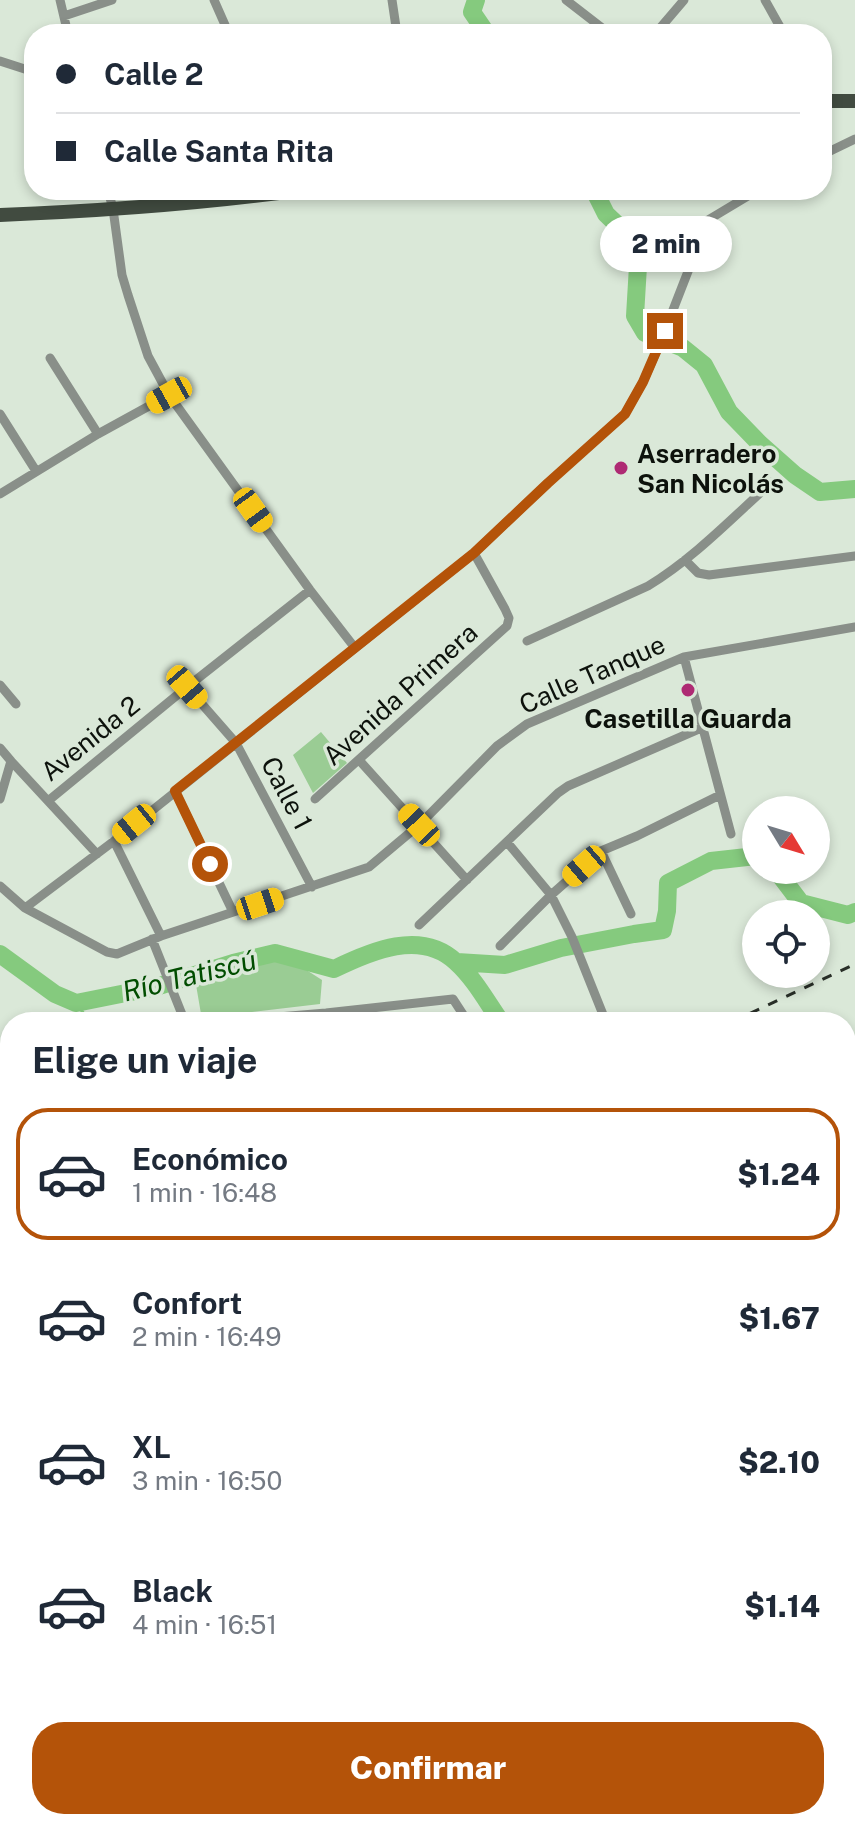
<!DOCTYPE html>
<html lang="es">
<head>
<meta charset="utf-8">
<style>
	:root { --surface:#fff; --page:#f6f6f7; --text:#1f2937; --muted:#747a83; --line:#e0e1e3; --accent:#b45309 }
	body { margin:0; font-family:"Public Sans",sans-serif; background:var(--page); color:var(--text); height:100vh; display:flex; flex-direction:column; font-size:30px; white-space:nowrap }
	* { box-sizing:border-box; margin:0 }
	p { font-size:26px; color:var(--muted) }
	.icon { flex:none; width:44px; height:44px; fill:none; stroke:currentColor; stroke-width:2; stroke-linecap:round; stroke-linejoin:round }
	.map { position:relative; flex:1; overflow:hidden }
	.panel { position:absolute; left:0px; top:1012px; width:856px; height:818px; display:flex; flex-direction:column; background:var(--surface); border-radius:32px 32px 0 0; box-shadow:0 4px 12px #0003 }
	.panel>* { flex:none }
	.top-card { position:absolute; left:24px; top:24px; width:808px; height:176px; border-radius:32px; box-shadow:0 4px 12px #0003; display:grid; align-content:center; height:176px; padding:0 32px; background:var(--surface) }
	.needle { width:52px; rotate:128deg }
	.tools { position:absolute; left:742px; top:796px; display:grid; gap:16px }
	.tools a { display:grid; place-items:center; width:88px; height:88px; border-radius:50%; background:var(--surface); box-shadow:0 4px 12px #0003; font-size:40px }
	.end { position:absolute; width:36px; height:36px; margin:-18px; border:10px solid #b45309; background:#fff; box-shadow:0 0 0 4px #fff }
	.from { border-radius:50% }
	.bubble { position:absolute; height:56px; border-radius:28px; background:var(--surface); box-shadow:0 4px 12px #0003; font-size:26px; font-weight:800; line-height:56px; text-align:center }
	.car { position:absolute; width:24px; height:48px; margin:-24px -12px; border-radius:10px; box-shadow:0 0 6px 2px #0007; background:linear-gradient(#f5c518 24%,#345 0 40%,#f5c518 0 76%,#345 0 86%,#f5c518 0) }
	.top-card b { display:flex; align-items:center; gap:28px; height:76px; font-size:30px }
	.top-card b+b { border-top:2px solid var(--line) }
	.top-card i { width:20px; height:20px; background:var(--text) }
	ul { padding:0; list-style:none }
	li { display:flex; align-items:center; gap:24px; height:132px; margin:0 16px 12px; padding:0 16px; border:4px solid transparent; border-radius:32px }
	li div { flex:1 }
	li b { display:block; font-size:30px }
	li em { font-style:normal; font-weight:800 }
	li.selected { border-color:var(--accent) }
	li>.icon { width:72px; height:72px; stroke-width:1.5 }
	h2 { padding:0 32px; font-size:36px; line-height:96px }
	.action { display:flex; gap:16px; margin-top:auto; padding:16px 32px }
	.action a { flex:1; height:92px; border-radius:32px; background:var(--accent); color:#fff; font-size:32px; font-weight:800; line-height:92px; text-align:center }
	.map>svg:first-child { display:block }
	.built { fill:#cce0ca }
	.green { fill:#9acc94 }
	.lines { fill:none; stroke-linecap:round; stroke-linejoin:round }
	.stream { stroke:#85ca7e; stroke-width:3 }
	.river { stroke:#85ca7e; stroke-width:18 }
	.street { stroke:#898f89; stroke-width:9 }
	.primary { stroke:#414b40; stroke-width:14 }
	.rail { stroke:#292f28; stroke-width:3; stroke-dasharray:10 10; stroke-linecap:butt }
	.route { stroke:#b45309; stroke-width:10 }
	.poi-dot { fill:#ae2a73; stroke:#dae8d8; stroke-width:3 }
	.labels { text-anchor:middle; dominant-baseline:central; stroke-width:7; stroke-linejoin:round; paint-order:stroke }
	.poi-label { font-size:26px; font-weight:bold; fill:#0d120c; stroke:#dae8d8; text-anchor:start }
	.street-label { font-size:26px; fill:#0d120c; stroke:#dae8d8 }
	.water-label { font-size:28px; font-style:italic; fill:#014d00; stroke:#dae8d8 }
</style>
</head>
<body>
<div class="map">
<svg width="855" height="1829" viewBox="0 0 855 1829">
	<rect width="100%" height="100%" fill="#dae8d8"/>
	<path class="built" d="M0,1514l10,11v110l-10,6z"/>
	<path class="green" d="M321,732l26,31 -34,30 -20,-38z
		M272,948l50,32 -2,24 -68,8 -51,2 -7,-41z"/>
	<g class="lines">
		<path class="stream" d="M76,1003l14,19
			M786,1829v-9"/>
		<path class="river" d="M476,0l-4,12 15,22
			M594,190l12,24 23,22 9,30 -3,50 10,17 38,15 21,17 25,47 31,32 35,31 25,17 35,-3
			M776,870l25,33 47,12 7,-3
			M0,954l55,40 21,9 80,-16 77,-24 42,-10 59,16c37,-18 87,-40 122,-7 18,16 31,40 45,60
			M457,962l48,3 56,-17 73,-14 29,-4 4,-19 1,-28 43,-22 45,-5
			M846,1589l9,8"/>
		<path class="street" d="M60,0l8,34
			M214,0l15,34
			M392,0l4,27 3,7
			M566,0l44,34
			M765,0l19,34
			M64,16l48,-16
			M380,34l16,-7
			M655,34l29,-34
			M0,61l34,11
			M822,155l33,-16
			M108,190l5,19 9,66 6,20 20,61 21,39 141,195 45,58
			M50,358l48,76
			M0,414l36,57
			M0,494l98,-60 71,-39
			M685,560l13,13 11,2 146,-19
			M527,641l121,-55c46,-28 84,-68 124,-104
			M684,657l47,177
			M0,685l16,19
			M187,687l49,56 76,144
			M0,748l11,13 -11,38
			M359,760l108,120
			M11,761l86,93
			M175,791l58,121
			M315,799l192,-173 2,-8 -4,-9 -31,-56
			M48,801l139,-114 123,-97
			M114,841l47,95
			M507,842l44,53 21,42 34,85
			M601,851l30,63
			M0,886l25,22 82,44 10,2 44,-18 208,-69 50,-42 78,-79 30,-22 157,-67 171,-30
			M25,908l89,-67 360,-288 74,-70 77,-69 18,-32 16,-36 49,-126 50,-30
			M419,925l139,-132 10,-7 163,-71
			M152,939l33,83
			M500,946l51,-51 50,-44 36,-15 83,-41
			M218,1022l108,-9 127,-14 15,23
			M0,1482l10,18
			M846,1810l9,-7
			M275,1820l11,9
			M516,1820l26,9
			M356,1829l20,-9
			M818,1829l13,-9"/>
		<path class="primary" d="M822,101h33
			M0,215c101,-4 201,-11 301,-25"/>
		<path class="rail" d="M732,1022l123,-58
			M0,1143h10"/>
	</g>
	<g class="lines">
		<path class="route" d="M210,864l-35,-73 299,-238 74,-70 77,-69 18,-32 22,-51"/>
	</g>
	<g class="poi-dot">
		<circle cx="621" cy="468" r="8"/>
		<circle cx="688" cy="690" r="8"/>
	</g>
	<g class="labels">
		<g class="poi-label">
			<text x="637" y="453">Aserradero<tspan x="637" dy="30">San Nicolás</tspan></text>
			<text x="688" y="718" text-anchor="middle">Casetilla Guarda</text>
		</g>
		<g class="street-label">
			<text transform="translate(592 674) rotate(-24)">Calle Tanque</text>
			<text transform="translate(400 694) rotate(-42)">Avenida Primera</text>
			<text transform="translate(90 738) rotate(-39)">Avenida 2</text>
			<text transform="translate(287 793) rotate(62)">Calle 1</text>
		</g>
		<g class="water-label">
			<text transform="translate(189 975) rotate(-14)">Río Tatiscú</text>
		</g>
	</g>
</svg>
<div class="tools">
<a><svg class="needle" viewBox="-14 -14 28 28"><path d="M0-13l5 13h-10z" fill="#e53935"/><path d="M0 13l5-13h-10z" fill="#747a83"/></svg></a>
<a><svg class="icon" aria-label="locate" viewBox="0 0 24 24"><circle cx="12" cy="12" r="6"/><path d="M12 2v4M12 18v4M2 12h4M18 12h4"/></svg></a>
</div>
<i class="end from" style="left:210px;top:864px"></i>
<i class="end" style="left:665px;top:331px"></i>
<div class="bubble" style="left:600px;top:216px;width:132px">2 min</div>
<i class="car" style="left:169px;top:395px;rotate:241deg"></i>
<i class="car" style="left:253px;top:510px;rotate:144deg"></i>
<i class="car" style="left:187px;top:687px;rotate:139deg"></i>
<i class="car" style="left:134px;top:824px;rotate:231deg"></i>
<i class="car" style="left:419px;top:825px;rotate:317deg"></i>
<i class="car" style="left:584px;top:866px;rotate:229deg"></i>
<i class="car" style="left:260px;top:904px;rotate:72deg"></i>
<div class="top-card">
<b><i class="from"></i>Calle 2</b>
<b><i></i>Calle Santa Rita</b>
</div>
<section class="panel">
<h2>Elige un viaje</h2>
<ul>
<li class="selected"><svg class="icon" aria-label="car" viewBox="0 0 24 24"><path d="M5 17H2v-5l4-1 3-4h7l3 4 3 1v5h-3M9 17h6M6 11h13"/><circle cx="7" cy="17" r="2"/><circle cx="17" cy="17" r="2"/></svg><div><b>Económico</b><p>1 min · 16:48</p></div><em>$1.24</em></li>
<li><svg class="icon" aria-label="car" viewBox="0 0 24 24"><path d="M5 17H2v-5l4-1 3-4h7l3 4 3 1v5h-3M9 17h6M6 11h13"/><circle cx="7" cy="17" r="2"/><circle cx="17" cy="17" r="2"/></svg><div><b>Confort</b><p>2 min · 16:49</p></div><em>$1.67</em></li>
<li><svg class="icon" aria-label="car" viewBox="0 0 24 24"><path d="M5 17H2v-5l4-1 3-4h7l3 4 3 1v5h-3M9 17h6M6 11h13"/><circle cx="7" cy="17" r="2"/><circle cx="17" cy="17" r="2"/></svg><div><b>XL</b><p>3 min · 16:50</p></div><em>$2.10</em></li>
<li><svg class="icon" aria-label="car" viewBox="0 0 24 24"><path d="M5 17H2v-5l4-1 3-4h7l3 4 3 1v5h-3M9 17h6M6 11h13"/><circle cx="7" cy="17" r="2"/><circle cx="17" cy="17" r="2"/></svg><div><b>Black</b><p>4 min · 16:51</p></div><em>$1.14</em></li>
</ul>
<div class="action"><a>Confirmar</a></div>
</section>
</div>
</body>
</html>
